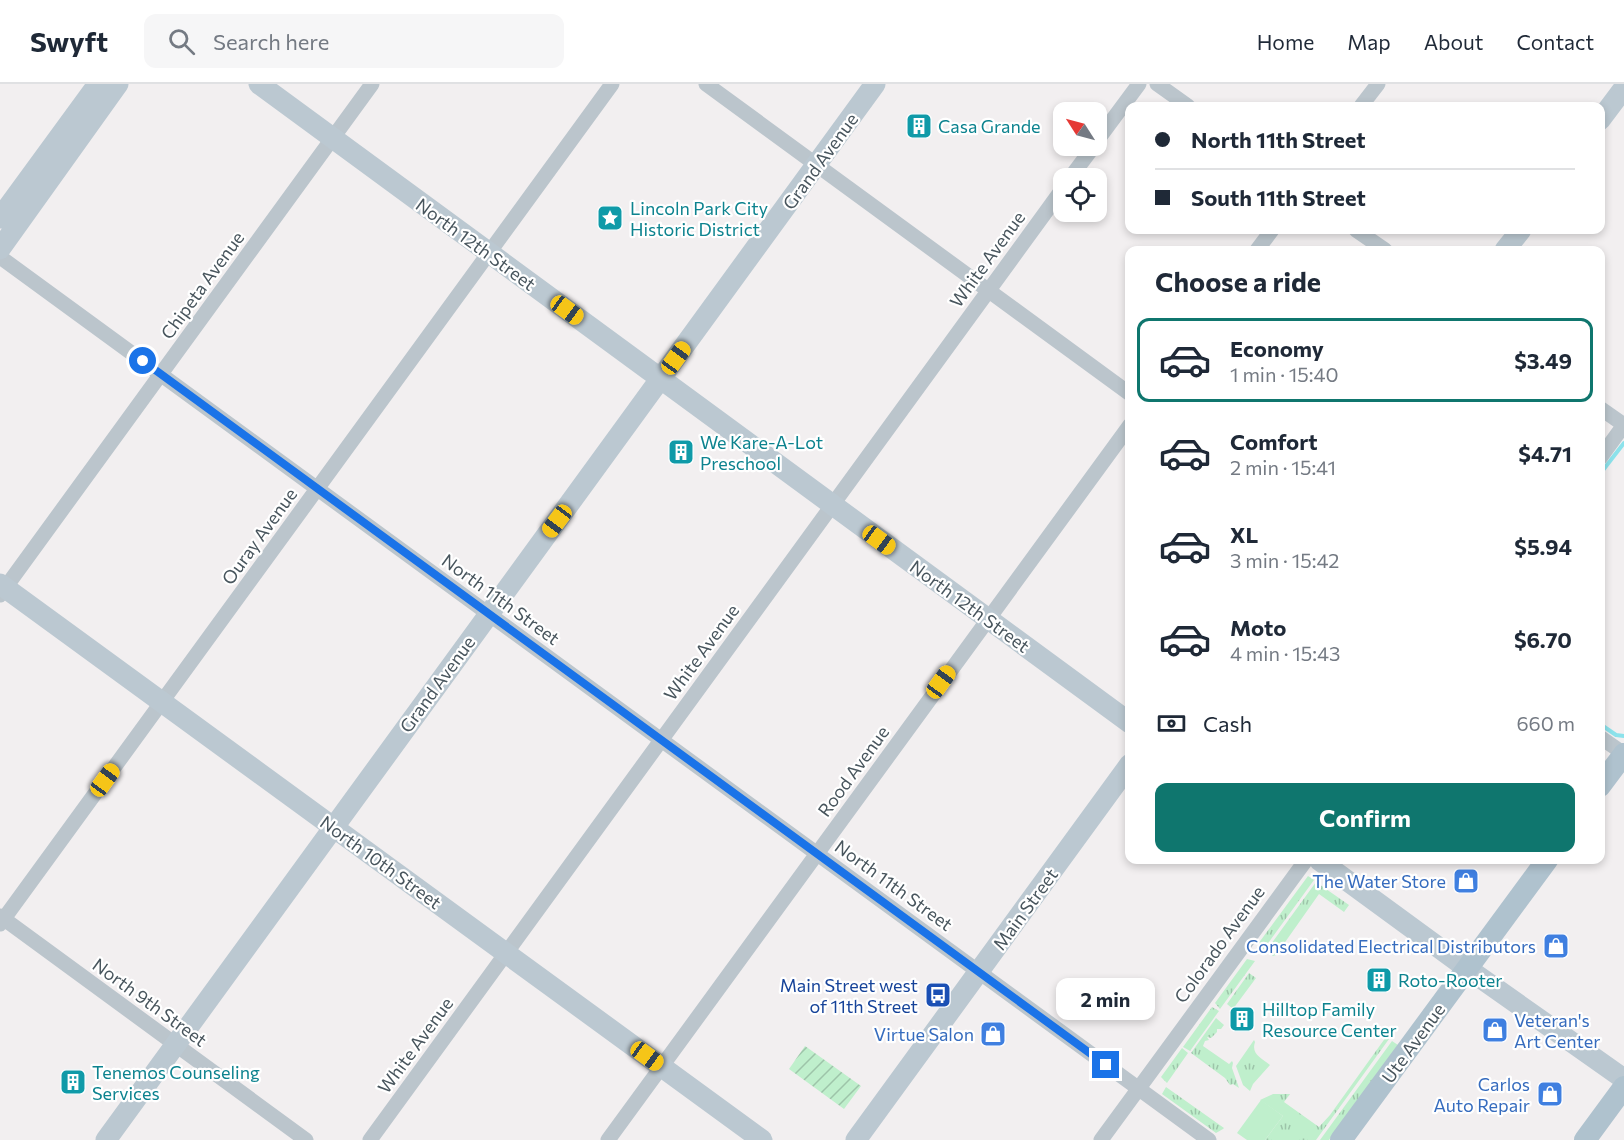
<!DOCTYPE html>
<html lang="en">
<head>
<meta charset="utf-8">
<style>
	:root { --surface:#fff; --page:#f6f6f7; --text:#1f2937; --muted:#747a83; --line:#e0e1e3; --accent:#0f766e }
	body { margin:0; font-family:Commissioner,sans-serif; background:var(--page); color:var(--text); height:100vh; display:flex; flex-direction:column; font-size:22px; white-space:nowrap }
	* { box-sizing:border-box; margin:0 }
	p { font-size:20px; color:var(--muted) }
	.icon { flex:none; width:33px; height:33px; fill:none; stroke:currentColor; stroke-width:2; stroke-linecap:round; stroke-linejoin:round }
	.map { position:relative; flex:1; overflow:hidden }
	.side { position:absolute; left:1125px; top:162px; width:480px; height:618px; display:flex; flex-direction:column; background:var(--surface); border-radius:12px; box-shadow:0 3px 9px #0003 }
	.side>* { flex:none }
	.hud { position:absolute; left:1125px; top:18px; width:480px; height:132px; border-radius:12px; box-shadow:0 3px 9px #0003; display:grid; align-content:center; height:132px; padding:0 30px; background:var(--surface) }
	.needle { width:39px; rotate:306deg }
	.fabs { position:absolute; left:1053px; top:18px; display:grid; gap:12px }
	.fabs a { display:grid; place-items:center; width:54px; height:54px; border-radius:12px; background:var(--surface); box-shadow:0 3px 9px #0003; font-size:30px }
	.end { position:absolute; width:27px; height:27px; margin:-14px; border:8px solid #1a73e8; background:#fff; box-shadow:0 0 0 3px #fff }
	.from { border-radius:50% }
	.bubble { position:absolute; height:42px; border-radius:12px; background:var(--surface); box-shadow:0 3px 9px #0003; font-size:20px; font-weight:700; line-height:42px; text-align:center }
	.car { position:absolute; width:18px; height:36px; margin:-18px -9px; border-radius:8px; box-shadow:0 0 4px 2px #0007; background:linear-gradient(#f5c518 24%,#345 0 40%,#f5c518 0 76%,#345 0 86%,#f5c518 0) }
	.hud b { display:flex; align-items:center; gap:21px; height:57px; font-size:22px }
	.hud b+b { border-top:2px solid var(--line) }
	.hud i { width:15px; height:15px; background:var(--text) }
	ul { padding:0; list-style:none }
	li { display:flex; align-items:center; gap:18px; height:84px; margin:0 12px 9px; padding:0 18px; border:3px solid transparent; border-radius:12px }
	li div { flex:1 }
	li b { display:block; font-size:22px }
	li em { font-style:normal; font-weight:700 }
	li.current { border-color:var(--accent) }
	li>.icon { width:54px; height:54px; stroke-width:1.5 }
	h2 { padding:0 30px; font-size:27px; line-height:72px }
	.pay { display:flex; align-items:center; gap:15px; height:66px; padding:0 30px; font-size:22px }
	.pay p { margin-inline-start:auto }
	.button { display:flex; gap:12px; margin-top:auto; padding:12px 30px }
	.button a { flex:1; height:69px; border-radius:12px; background:var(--accent); color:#fff; font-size:24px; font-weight:700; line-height:69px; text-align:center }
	header { display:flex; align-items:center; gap:36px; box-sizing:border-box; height:84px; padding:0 30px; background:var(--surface); border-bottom:2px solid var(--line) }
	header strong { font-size:28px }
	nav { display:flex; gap:33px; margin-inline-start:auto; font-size:21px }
	.search { width:420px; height:54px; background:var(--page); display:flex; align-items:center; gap:15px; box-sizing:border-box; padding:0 21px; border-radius:12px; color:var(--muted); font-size:22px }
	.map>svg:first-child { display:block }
	.grass { fill:url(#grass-tufts) }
	.park { fill:#bfefcc }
	.garden { fill:url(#garden-furrows) }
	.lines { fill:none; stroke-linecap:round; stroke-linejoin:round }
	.stream { stroke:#8ce2eb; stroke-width:4 }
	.street { stroke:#bbc5cc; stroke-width:15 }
	.secondary { stroke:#bbc8d1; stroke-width:21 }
	.primary { stroke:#afc2ce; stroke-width:22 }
	.route { stroke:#1a73e8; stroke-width:8 }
	.labels { text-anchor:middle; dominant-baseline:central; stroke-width:4.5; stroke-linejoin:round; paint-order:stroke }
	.culture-label { font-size:18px; fill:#0d838f; stroke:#fff; text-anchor:start }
	.street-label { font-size:18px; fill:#48555d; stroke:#fff }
	.shop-label { font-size:18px; fill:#366cbe; stroke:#fff; text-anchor:end }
	.transit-label { font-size:18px; fill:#164399; stroke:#fff; text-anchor:end }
</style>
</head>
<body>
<header>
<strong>Swyft</strong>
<div class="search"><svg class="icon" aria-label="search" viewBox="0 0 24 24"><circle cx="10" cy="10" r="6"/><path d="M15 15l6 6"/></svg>Search here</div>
<nav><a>Home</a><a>Map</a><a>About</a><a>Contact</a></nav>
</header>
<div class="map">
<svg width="1624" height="1056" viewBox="0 0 1624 1056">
	<defs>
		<pattern id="grass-tufts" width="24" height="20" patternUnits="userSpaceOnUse" patternTransform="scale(1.5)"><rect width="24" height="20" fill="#bfefcc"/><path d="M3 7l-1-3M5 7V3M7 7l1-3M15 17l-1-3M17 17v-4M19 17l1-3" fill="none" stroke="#9dc4a9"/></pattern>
		<pattern id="garden-furrows" width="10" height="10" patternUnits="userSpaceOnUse" patternTransform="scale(1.5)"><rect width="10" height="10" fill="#bfefcc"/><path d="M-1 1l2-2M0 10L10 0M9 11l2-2" fill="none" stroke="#9dc4a9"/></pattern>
	</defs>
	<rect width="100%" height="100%" fill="#f2eff0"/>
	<path class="grass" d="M1308,792l6,4 -51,70 -5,-6z
		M1316,798l33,23 -5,7 -25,-18 -43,61 -3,1 -7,-5z
		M1247,875l8,2 -35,48 -5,-6z
		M1249,889l7,5 -23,31 -6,-5z
		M1212,923l7,4 -29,40 -7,-4z
		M1216,934l8,7 -3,4h-4v3l-6,6 -4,-1 2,3 -4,1 -2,5 26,18 3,-3 1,2 -1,5 7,20 -6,-4 -3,1 -5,-7 -34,-25z
		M1386,953l3,2 -73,101h-51l18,-24 -23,-16 13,-6h17l-6,8 35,25 11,-12z
		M1254,956l1,2c-4,12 6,16 15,23l-17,19 -3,7 -7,-6 -7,-19z
		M1392,957l6,4 -69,95h-9z
		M1182,964l6,5 -21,30 -6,-6z
		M1166,1003l58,41 -1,1 -7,4 -54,-39z"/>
	<path class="park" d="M1261,1016l22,16 -18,24h-18l-10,-7z"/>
	<path class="garden" d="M805,962l56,40 -17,23 -55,-40z"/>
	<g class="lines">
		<path class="stream" d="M1600,390l24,-31
			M1600,640l16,11 8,1"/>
		<path class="street" d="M706,0l424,310
			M1157,0l31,22
			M1361,22l17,-22
			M1096,58l43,-58
			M1070,94l24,-32
			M1356,146l29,20
			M1257,166l15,-20
			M0,173l1209,883
			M1600,324l24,17
			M1600,374l24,-33
			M0,511l372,-511
			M1600,653l24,17
			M0,832l306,224
			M0,840l612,-840
			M370,1056l694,-953
			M608,1056l522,-715
			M1101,1056l205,-280"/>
		<path class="secondary" d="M259,0l871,639
			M1600,36l24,-32
			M0,134l98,-134
			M0,165l118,-165
			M1505,166l16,-20
			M0,500l762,556
			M1319,776l149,109 156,110
			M106,1056l769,-1056
			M856,1056l274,-376"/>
		<path class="primary" d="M1600,702l24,-32
			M1341,1056l206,-280
			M1585,1056l39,-53"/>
	</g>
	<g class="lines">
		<path class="route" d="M143,277l963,704"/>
	</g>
	<defs>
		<g id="building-square" transform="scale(1.35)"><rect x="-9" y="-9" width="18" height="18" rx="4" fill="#0f9aa8" stroke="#fff"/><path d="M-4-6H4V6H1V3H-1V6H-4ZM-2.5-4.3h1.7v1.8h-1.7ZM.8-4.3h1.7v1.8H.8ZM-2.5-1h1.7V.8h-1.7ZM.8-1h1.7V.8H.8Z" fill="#fff"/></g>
		<g id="sight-square" transform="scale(1.35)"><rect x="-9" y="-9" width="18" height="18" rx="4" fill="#0f9aa8" stroke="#fff"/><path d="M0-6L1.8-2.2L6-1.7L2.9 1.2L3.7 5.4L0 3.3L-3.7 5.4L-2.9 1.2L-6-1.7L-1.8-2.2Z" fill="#fff"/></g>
		<g id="shop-square" transform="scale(1.35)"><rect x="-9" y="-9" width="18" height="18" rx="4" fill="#3f7fe0" stroke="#fff"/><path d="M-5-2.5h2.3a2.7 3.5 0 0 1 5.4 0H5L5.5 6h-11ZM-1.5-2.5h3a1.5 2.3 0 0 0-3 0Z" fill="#fff"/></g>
		<g id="bus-square" transform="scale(1.35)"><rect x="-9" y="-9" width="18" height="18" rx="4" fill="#1a4fb4" stroke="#fff"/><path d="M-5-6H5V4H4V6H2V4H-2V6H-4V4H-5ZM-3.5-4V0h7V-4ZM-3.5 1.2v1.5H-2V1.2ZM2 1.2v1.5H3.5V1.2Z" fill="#fff"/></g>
	</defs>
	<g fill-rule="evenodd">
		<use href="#building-square" x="919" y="42"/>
		<use href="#sight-square" x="610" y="134"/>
		<use href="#building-square" x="681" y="368"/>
		<use href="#shop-square" x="1466" y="797"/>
		<use href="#shop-square" x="1556" y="862"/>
		<use href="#building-square" x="1379" y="896"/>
		<use href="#bus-square" x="938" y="911"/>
		<use href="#building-square" x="1242" y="935"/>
		<use href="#shop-square" x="1495" y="946"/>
		<use href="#shop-square" x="993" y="950"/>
		<use href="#building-square" x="73" y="998"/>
		<use href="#shop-square" x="1550" y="1010"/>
	</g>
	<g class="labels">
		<g class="culture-label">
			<text x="938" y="42">Casa Grande</text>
			<text x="630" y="124">Lincoln Park City<tspan x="630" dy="21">Historic District</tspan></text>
			<text x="700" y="358">We Kare-A-Lot<tspan x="700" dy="21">Preschool</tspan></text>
			<text x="1398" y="896">Roto-Rooter</text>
			<text x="1262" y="925">Hilltop Family<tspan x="1262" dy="21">Resource Center</tspan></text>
			<text x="92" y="988">Tenemos Counseling<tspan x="92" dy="21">Services</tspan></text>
		</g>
		<g class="street-label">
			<text transform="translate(820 77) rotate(-54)">Grand Avenue</text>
			<text transform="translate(476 160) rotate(36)">North 12th Street</text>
			<text transform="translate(987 175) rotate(-54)">White Avenue</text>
			<text transform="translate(202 201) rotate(-54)">Chipeta Avenue</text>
			<text transform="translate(259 452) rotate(-54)">Ouray Avenue</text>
			<text transform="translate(501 515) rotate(36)">North 11th Street</text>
			<text transform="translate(970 522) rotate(36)">North 12th Street</text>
			<text transform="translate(701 568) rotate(-54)">White Avenue</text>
			<text transform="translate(437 600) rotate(-54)">Grand Avenue</text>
			<text transform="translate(853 687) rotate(-54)">Rood Avenue</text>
			<text transform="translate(381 778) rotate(36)">North 10th Street</text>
			<text transform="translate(894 801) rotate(36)">North 11th Street</text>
			<text transform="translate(1025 825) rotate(-54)">Main Street</text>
			<text transform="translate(1219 860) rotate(-54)">Colorado Avenue</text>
			<text transform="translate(150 918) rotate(36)">North 9th Street</text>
			<text transform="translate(1413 959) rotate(-54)">Ute Avenue</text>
			<text transform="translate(415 961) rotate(-54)">White Avenue</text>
		</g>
		<g class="shop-label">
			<text x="1446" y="797">The Water Store</text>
			<text x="1536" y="862">Consolidated Electrical Distributors</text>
			<text x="1514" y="936" text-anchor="start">Veteran's<tspan x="1514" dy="21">Art Center</tspan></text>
			<text x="974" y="950">Virtue Salon</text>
			<text x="1530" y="1000">Carlos<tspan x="1530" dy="21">Auto Repair</tspan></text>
		</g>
		<g class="transit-label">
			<text x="918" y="901">Main Street west<tspan x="918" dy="21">of 11th Street</tspan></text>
		</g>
	</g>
</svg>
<div class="fabs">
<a><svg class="needle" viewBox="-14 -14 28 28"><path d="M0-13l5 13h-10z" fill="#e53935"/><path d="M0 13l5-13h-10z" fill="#747a83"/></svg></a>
<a><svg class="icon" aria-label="locate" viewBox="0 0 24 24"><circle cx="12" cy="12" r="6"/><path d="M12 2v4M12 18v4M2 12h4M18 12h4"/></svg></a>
</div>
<i class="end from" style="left:143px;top:277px"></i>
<i class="end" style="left:1106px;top:981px"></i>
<div class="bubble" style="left:1056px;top:894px;width:99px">2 min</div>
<i class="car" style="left:567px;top:226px;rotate:126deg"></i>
<i class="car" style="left:676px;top:274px;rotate:36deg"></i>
<i class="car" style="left:557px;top:437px;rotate:217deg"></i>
<i class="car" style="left:879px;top:456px;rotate:126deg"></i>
<i class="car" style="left:941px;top:598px;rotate:36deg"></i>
<i class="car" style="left:105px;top:696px;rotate:36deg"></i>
<i class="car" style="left:647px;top:972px;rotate:126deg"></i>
<div class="hud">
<b><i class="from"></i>North 11th Street</b>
<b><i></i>South 11th Street</b>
</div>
<section class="side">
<h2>Choose a ride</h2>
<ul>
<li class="current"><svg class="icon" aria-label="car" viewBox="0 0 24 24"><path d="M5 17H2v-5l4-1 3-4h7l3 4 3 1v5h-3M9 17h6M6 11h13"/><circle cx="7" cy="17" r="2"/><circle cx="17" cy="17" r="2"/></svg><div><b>Economy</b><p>1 min · 15:40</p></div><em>$3.49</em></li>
<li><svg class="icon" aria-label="car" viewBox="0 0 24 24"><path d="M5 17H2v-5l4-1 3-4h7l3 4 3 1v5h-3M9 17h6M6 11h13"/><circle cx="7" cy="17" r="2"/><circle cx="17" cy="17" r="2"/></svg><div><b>Comfort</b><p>2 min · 15:41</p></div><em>$4.71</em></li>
<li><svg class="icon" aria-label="car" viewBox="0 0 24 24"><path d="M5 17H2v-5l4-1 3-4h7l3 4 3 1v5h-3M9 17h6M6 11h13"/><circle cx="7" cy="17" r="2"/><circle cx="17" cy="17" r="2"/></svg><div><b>XL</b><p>3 min · 15:42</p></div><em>$5.94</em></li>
<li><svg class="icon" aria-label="car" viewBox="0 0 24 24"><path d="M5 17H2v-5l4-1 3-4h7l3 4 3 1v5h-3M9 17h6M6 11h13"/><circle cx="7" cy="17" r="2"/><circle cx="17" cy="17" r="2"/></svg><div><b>Moto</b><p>4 min · 15:43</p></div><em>$6.70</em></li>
</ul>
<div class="pay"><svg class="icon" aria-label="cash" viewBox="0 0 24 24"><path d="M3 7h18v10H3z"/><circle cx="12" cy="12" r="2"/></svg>Cash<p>660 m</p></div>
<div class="button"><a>Confirm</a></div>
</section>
</div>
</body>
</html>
